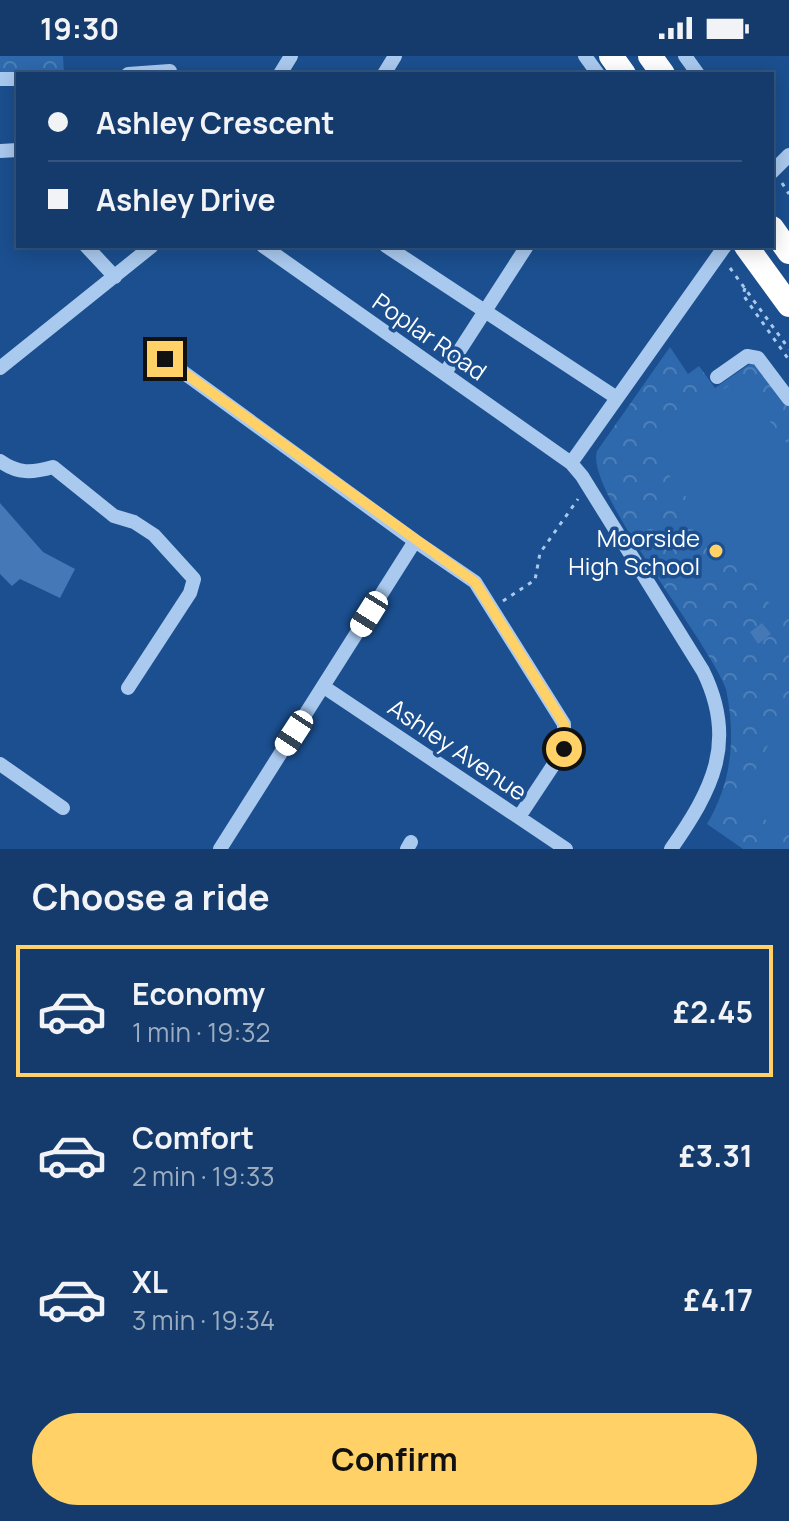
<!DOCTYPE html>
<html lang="en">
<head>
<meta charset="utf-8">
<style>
	:root { --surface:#143b6b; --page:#214673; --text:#f1f3f6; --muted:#9dadc1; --line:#33557e; --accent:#ffd166 }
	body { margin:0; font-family:Manrope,sans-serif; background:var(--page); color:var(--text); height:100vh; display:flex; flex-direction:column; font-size:30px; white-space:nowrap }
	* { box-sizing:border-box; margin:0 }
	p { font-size:26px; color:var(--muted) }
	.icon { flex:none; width:44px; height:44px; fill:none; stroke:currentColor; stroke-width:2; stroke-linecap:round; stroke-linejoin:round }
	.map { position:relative; height:793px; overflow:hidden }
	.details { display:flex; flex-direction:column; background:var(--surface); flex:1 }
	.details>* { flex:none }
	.banner { position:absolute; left:16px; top:16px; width:758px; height:176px; border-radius:0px; box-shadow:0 4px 20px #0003,0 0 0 2px var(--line); display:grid; align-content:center; height:176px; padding:0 32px; background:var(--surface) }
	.end { position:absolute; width:36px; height:36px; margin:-18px; border:10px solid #ffd166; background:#111; box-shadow:0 0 0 4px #111 }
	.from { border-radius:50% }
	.car { position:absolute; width:24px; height:48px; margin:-24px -12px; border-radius:10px; box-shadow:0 0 6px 2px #0007; background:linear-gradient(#fff 24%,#345 0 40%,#fff 0 76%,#345 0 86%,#fff 0) }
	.banner b { display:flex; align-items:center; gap:28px; height:76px; font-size:30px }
	.banner b+b { border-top:2px solid var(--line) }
	.banner i { width:20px; height:20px; background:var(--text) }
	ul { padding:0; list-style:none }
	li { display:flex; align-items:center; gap:24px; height:132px; margin:0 16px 12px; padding:0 16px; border:4px solid transparent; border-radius:0px }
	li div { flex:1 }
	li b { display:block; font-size:30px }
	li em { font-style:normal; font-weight:700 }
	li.current { border-color:var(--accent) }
	li>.icon { width:72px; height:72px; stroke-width:1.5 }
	h2 { padding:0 32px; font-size:36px; line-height:96px }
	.button { display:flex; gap:16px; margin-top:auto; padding:16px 32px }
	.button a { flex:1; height:92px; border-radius:48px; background:var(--accent); color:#111; font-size:32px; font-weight:700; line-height:92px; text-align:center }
	.status { display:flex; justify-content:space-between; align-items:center; height:56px; padding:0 40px; background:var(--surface); direction:ltr }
	.status svg { height:22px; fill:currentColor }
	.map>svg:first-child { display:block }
	.park { fill:url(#park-crowns) }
	.garden { fill:#2e69ad }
	.building { fill:#4478b7 }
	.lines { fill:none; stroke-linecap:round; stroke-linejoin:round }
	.path { stroke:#a9c9ee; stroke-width:3; stroke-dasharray:4 6; stroke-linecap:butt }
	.minor { stroke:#a9c9ee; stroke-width:14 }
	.highway { stroke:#fff; stroke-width:24 }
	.route { stroke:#ffd166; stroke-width:10 }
	.poi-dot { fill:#ffd166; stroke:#1b4f8f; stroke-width:3 }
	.labels { text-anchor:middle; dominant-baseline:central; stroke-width:7; stroke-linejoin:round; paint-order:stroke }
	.street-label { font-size:24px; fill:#fff; stroke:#1b4f8f }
	.poi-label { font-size:24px; fill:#fff; stroke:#1b4f8f; text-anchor:end }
</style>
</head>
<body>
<div class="status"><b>19:30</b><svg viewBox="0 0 49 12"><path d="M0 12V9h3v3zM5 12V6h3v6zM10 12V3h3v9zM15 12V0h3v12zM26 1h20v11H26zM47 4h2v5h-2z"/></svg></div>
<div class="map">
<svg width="789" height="793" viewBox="0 0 789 793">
	<defs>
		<pattern id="park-crowns" width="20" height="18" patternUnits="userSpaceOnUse" patternTransform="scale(2)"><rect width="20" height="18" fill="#2e69ad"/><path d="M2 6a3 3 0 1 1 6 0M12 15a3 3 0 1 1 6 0" fill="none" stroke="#4d80b9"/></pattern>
	</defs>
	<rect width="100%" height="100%" fill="#1b4f8f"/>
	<path class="park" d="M0,0h63l1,18h-46l-18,10z
		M670,291l18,27 11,-8 16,22 39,-27 35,44v444h-46l-36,-25c25,-42 29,-87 19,-135 -17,-48 -142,-200 -129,-238z"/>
	<path class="garden" d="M737,323l52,67v158l-12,9 -129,-165z
		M789,649v127l-52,-27z"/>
	<path class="building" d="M0,447l43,49 32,17 -15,29 -40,-19 -8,7 -12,-12z
		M762,567l9,11 -13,10 -8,-12z"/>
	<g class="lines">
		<path class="path" d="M782,127l7,11
			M730,212l59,81
			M745,232l-2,7 46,65
			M503,545l32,-21 5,-27 38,-54"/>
		<path class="minor" d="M585,0l13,18
			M685,0l13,18
			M128,18l42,-3
			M280,18l11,-18
			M384,18l11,-18
			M0,23h18
			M0,95l18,-1
			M772,116l17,-17
			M86,190l29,31
			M263,190l308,217 11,13 121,195c35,71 9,119 -32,178
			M386,190l231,152
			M165,303l250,182 -195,308
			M0,312l152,-122
			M445,317l82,-127
			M717,321l30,-21 11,2 31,41
			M0,405c18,13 32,12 53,6l61,49 20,6 20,13 40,44 -4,14 -62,95
			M571,407l154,-217
			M415,485l60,41 89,142v25l-45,68
			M324,631l242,162
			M0,708l63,44
			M407,793l4,-7"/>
		<path class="highway" d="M611,0l13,18
			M650,0l13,18
			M772,172l17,24
			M746,190l43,59"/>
	</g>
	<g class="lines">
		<path class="route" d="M165,303l310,223 89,142v25"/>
	</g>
	<circle class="poi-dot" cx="716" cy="495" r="8"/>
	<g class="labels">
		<g class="street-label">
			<text transform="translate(430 280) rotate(35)">Poplar Road</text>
			<text transform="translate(458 693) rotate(34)">Ashley Avenue</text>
		</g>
		<g class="poi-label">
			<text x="700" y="481">Moorside<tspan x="700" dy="28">High School</tspan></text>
		</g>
	</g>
</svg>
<i class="end from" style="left:564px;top:693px"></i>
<i class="end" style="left:165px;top:303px"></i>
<i class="car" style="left:369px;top:558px;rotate:212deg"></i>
<i class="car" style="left:294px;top:677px;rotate:213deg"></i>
<div class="banner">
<b><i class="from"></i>Ashley Crescent</b>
<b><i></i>Ashley Drive</b>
</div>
</div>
<section class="details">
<h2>Choose a ride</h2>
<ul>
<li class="current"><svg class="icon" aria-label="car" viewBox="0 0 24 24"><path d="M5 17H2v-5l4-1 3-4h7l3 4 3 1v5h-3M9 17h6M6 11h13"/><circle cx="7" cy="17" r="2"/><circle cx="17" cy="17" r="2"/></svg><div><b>Economy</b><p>1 min · 19:32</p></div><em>£2.45</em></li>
<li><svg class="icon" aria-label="car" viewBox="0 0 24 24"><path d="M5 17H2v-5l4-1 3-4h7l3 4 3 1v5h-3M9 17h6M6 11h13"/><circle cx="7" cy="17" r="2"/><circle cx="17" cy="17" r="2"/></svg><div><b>Comfort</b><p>2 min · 19:33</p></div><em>£3.31</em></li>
<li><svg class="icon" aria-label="car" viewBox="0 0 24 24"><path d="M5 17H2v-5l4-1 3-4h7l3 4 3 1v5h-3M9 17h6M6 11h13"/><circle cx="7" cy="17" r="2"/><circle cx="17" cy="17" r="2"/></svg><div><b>XL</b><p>3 min · 19:34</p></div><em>£4.17</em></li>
</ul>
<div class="button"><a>Confirm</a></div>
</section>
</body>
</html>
